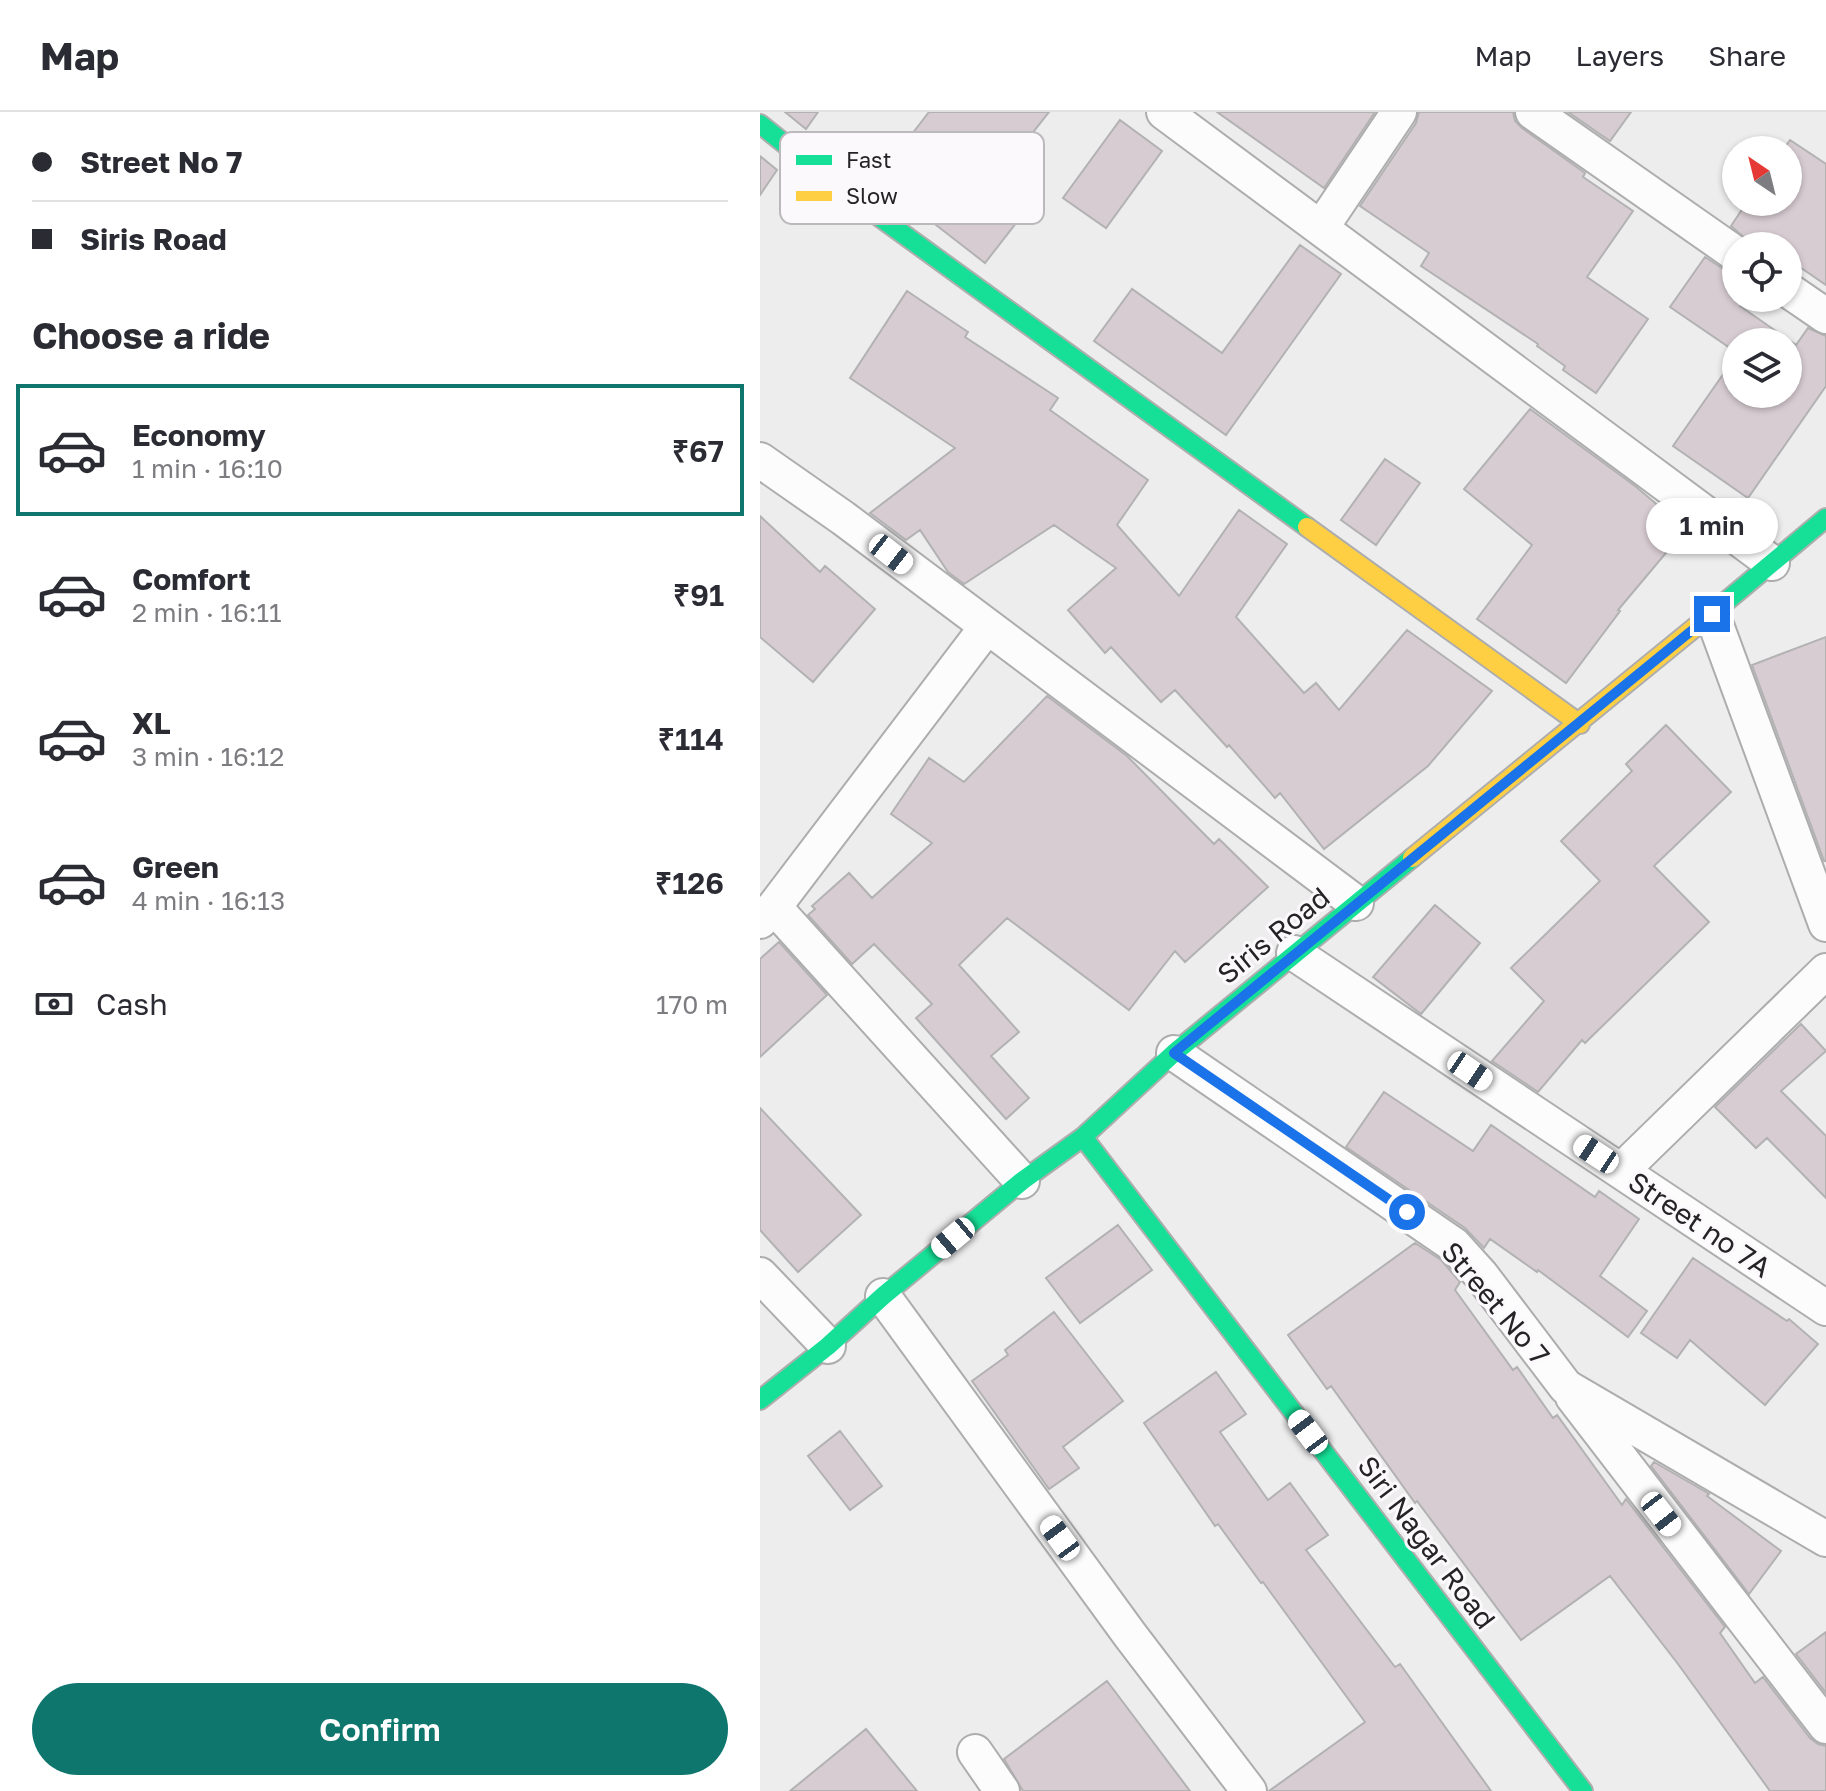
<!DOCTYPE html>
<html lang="en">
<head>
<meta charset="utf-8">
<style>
	:root { --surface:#fff; --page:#f2f2f3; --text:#2b2b33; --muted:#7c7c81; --line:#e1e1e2; --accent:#0f766e }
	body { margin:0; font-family:"Golos Text",sans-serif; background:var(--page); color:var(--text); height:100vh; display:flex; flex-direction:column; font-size:30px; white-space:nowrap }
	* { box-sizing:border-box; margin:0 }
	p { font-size:26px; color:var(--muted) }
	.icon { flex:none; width:44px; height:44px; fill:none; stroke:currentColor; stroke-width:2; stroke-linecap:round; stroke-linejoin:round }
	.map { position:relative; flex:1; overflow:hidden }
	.details { display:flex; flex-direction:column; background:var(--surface); width:760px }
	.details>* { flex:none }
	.banner { display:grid; align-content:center; height:176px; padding:0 32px; background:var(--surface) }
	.needle { width:52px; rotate:325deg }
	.buttons { position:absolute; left:962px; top:24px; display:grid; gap:16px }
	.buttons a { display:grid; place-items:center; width:80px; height:80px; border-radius:50%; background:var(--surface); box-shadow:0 2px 6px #0004; font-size:40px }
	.end { position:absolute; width:36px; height:36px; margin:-18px; border:10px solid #1a73e8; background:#fff; box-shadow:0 0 0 4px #fff }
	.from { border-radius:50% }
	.bubble { position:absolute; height:56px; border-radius:28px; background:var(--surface); box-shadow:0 2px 6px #0004; font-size:26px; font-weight:600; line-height:56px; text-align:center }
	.car { position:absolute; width:24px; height:48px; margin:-24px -12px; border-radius:10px; box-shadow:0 0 6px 2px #0007; background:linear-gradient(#fff 24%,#345 0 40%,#fff 0 76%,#345 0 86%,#fff 0) }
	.banner b { display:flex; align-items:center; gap:28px; height:76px; font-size:30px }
	.banner b+b { border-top:2px solid var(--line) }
	.banner i { width:20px; height:20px; background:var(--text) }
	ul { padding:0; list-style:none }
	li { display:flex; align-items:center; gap:24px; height:132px; margin:0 16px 12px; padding:0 16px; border:4px solid transparent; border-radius:0px }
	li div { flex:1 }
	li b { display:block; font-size:30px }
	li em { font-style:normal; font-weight:600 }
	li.on { border-color:var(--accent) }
	li>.icon { width:72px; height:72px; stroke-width:1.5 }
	h2 { padding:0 32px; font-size:36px; line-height:96px }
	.pay { display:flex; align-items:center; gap:20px; height:88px; padding:0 32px; font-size:30px }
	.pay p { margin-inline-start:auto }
	.primary-button { display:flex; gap:16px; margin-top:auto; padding:16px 32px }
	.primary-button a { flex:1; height:92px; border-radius:48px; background:var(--accent); color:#fff; font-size:32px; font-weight:600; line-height:92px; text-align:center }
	header { display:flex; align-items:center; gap:48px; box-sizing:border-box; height:112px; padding:0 40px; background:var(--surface); border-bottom:2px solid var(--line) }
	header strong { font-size:38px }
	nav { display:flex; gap:44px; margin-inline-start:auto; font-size:28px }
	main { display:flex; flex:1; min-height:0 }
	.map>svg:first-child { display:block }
	.building { fill:#d7ccd2; stroke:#b3b2b3; stroke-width:2 }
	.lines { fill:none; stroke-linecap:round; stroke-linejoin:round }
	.street-casing { stroke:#aeadae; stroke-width:38 }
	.fast-casing { stroke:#aeadae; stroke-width:22 }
	.slow-casing { stroke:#aeadae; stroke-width:22 }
	.street { stroke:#fcfcfc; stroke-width:34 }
	.fast { stroke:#16e098; stroke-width:18 }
	.slow { stroke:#ffcf43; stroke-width:18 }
	.route { stroke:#1a73e8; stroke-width:10 }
	.labels { text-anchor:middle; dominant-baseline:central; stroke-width:6; stroke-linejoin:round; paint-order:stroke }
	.street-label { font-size:28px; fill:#252425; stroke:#fcf9fd }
	.key { fill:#fcf9fd; stroke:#bcb9bc; stroke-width:2 }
	.key-label { font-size:22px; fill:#252425 }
</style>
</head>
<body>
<header>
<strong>Map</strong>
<nav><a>Map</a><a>Layers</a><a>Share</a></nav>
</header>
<main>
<section class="details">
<div class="banner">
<b><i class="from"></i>Street No 7</b>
<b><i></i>Siris Road</b>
</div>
<h2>Choose a ride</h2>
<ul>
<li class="on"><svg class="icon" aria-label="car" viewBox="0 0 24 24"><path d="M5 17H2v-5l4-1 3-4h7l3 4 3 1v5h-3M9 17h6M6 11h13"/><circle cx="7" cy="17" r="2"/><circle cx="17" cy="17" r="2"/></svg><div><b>Economy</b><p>1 min · 16:10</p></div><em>₹67</em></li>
<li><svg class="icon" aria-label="car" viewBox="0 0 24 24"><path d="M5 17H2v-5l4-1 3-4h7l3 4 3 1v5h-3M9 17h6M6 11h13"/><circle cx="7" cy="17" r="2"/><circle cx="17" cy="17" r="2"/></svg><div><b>Comfort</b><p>2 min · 16:11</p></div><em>₹91</em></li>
<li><svg class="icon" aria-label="car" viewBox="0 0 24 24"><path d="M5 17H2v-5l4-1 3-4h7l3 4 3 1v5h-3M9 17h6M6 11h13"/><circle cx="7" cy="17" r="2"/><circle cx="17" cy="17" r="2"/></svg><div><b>XL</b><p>3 min · 16:12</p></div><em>₹114</em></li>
<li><svg class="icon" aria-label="car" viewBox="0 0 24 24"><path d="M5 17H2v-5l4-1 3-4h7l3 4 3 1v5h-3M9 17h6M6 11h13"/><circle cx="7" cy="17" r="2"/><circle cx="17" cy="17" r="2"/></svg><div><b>Green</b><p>4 min · 16:13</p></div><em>₹126</em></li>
</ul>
<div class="pay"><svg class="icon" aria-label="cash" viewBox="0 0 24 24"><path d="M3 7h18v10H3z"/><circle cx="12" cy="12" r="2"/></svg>Cash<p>170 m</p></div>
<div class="primary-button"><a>Confirm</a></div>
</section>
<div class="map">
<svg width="1066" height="1679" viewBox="0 0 1066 1679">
	<rect width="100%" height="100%" fill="#eeedee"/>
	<path class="building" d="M25,0h33l-12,17z
		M169,0h120l-45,57 34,26 -53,68 -76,-59 -2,2 -32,-24z
		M457,0h158l-51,76z
		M659,0h94l2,9 7,7 63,45 -2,4 50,34 -46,66 61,42 -52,74 -33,-23 2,-4 -28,-20 1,-2 -117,-78 8,-13 -69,-47 56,-83z
		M808,0h63l-21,29z
		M360,8l42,31 -56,77 -43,-30z
		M1030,28l36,24v121l-38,-26v-13h-34l-23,-20 16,-24h41v-52h-5z
		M0,44l17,14 -17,25z
		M540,133l41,29 -115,161 -132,-94 38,-52 90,64z
		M945,145l20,13 11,4v24h10l-6,8 56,39 12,-17 18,8v50l-78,112 -75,-52 63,-90v38h52v-52h-52v10l-66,-45z
		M147,179l61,41 -3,5 93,61 -8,12 98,70 -31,45 62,71 60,-86 48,34 -51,73 68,76 12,-10 23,27 68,-80 85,61 -64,75 -104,83 -44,-56 -5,5 -46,-53 -2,2 -52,-57 -14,12 -50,-55 -6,6 -37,-43 48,-42 -62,-43 -90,59 -16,-12 -28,-42 -14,10 -36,-27 85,-65 -105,-70z
		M770,297l105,77 51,43 -68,81 2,1 -54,72 -89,-64 55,-74 -68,-56z
		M625,347l35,24 -44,62 -35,-25z
		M0,404l60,56 5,-6 50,43 -62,73 -53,-45z
		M1066,525v224h-2l-72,-196z
		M287,584l80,60 87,88 5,-5 49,48 -83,75 -10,-11 -46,59 -122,-92 -48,47 60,67 -28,24 38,42 -23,21 -90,-101 16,-14 -58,-60 -22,20 -44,-49 7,-6 -3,-3 37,-33 23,25 60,-55 -41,-29 38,-56 35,24z
		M906,613l65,67 -77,74 55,56 -124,121 -3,-3 -44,52 -46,-31 52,-60 -33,-33 89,-87 -39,-40 71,-70 -6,-7z
		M675,793l45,38 -59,71 -48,-37z
		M19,830l48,53 -67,62v-98z
		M1041,912l25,27 -45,40 45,45v62l-59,-60 -11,10 -41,-41z
		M624,980l89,59 18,-26 104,72 4,-6 40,28 -39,57 47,35 -19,26 -90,-67 -1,2 -47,-33 -6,9 -19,-20 -119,-81z
		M0,996l101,107 -63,57 -38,-42z
		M358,1113l34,45 -72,53 -34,-45z
		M655,1131l26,17 19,22 -5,8 58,80 4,-3 36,51 4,-3 65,90 4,-6 99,128 -5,6 35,50 8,-6 47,61 8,6 8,2v45h-56l-92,-127 -68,-88 -89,64 -104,-139 -2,2 -84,-117 -4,3 -39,-54z
		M933,1146l94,63 2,-2 29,25 -53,61 -75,-65 -13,18 -36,-25z
		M294,1200l69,89 -60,46 16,21 -30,21 -77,-108 36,-26 -3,-5z
		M456,1260l30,42 -26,18 48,68 22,-17 38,52 -22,15 89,117 5,-3 91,127h-222l96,-69 -102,-140 -2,1 -43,-59 -3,2 -71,-103z
		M80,1319l42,55 -32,24 -42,-54z
		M894,1350l52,30 3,2 -2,2 74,55 -32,43 -98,-128z
		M1066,1520v61l-30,-39z
		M347,1569l83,110h-167l-19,-32z
		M106,1617l51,62h-127z"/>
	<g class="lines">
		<g class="street-casing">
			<path id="street" d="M404,0l608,451
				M773,0l203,142
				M561,116l78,-116
				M1028,178l38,26
				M0,348l83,58 513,385
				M952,502l114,310
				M14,795l248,274
				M0,809l14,-14 212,-279
				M534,841l532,355
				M414,941l280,192 27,30 85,112 260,152
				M861,1059l205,-200
				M0,1163l68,71
				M123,1184l247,339 119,156
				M813,1285l253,329
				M215,1640l27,39"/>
		</g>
		<g class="fast-casing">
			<path id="fast" d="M0,12l81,65 466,338
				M939,512l127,-106
				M323,1025l500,654
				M0,1288l68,-54 55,-50 139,-115 61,-44 91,-84 238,-195"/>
		</g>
		<g class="slow-casing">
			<path id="slow" d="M547,415l273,197
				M652,746l287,-234"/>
		</g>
		<use href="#street" class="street"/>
		<use href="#fast" class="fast"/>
		<use href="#slow" class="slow"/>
	</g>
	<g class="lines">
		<path class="route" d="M647,1100l-233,-159 538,-439"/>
	</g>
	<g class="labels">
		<g class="street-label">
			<text transform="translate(513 823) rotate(-39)">Siris Road</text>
			<text transform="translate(940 1112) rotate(34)">Street no 7A</text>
			<text transform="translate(736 1191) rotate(50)">Street No 7</text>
			<text transform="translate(667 1430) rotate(53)">Siri Nagar Road</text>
		</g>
	</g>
	<rect x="20" y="20" width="264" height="92" rx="12" class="key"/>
	<rect x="36" y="43" width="36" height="10" fill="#16e098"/>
	<rect x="36" y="79" width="36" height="10" fill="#ffcf43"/>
	<g class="key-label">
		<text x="86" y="56">Fast</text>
		<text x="86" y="92">Slow</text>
	</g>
</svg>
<div class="buttons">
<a><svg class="needle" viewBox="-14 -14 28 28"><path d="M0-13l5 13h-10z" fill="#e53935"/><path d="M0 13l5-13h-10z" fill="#7c7c81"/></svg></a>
<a><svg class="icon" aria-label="locate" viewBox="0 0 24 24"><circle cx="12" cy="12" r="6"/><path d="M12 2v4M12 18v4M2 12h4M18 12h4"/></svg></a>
<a><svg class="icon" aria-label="layers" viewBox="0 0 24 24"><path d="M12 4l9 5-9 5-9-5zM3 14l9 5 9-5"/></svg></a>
</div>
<i class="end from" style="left:647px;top:1100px"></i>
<i class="end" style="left:952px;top:502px"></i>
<div class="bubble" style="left:886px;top:386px;width:132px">1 min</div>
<i class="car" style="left:131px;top:442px;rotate:128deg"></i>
<i class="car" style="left:710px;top:959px;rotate:124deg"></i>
<i class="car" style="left:836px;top:1042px;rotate:303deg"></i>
<i class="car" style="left:193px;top:1126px;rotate:230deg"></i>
<i class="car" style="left:548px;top:1320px;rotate:323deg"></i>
<i class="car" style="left:901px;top:1402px;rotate:142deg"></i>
<i class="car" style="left:300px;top:1426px;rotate:324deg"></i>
</div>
</main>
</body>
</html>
